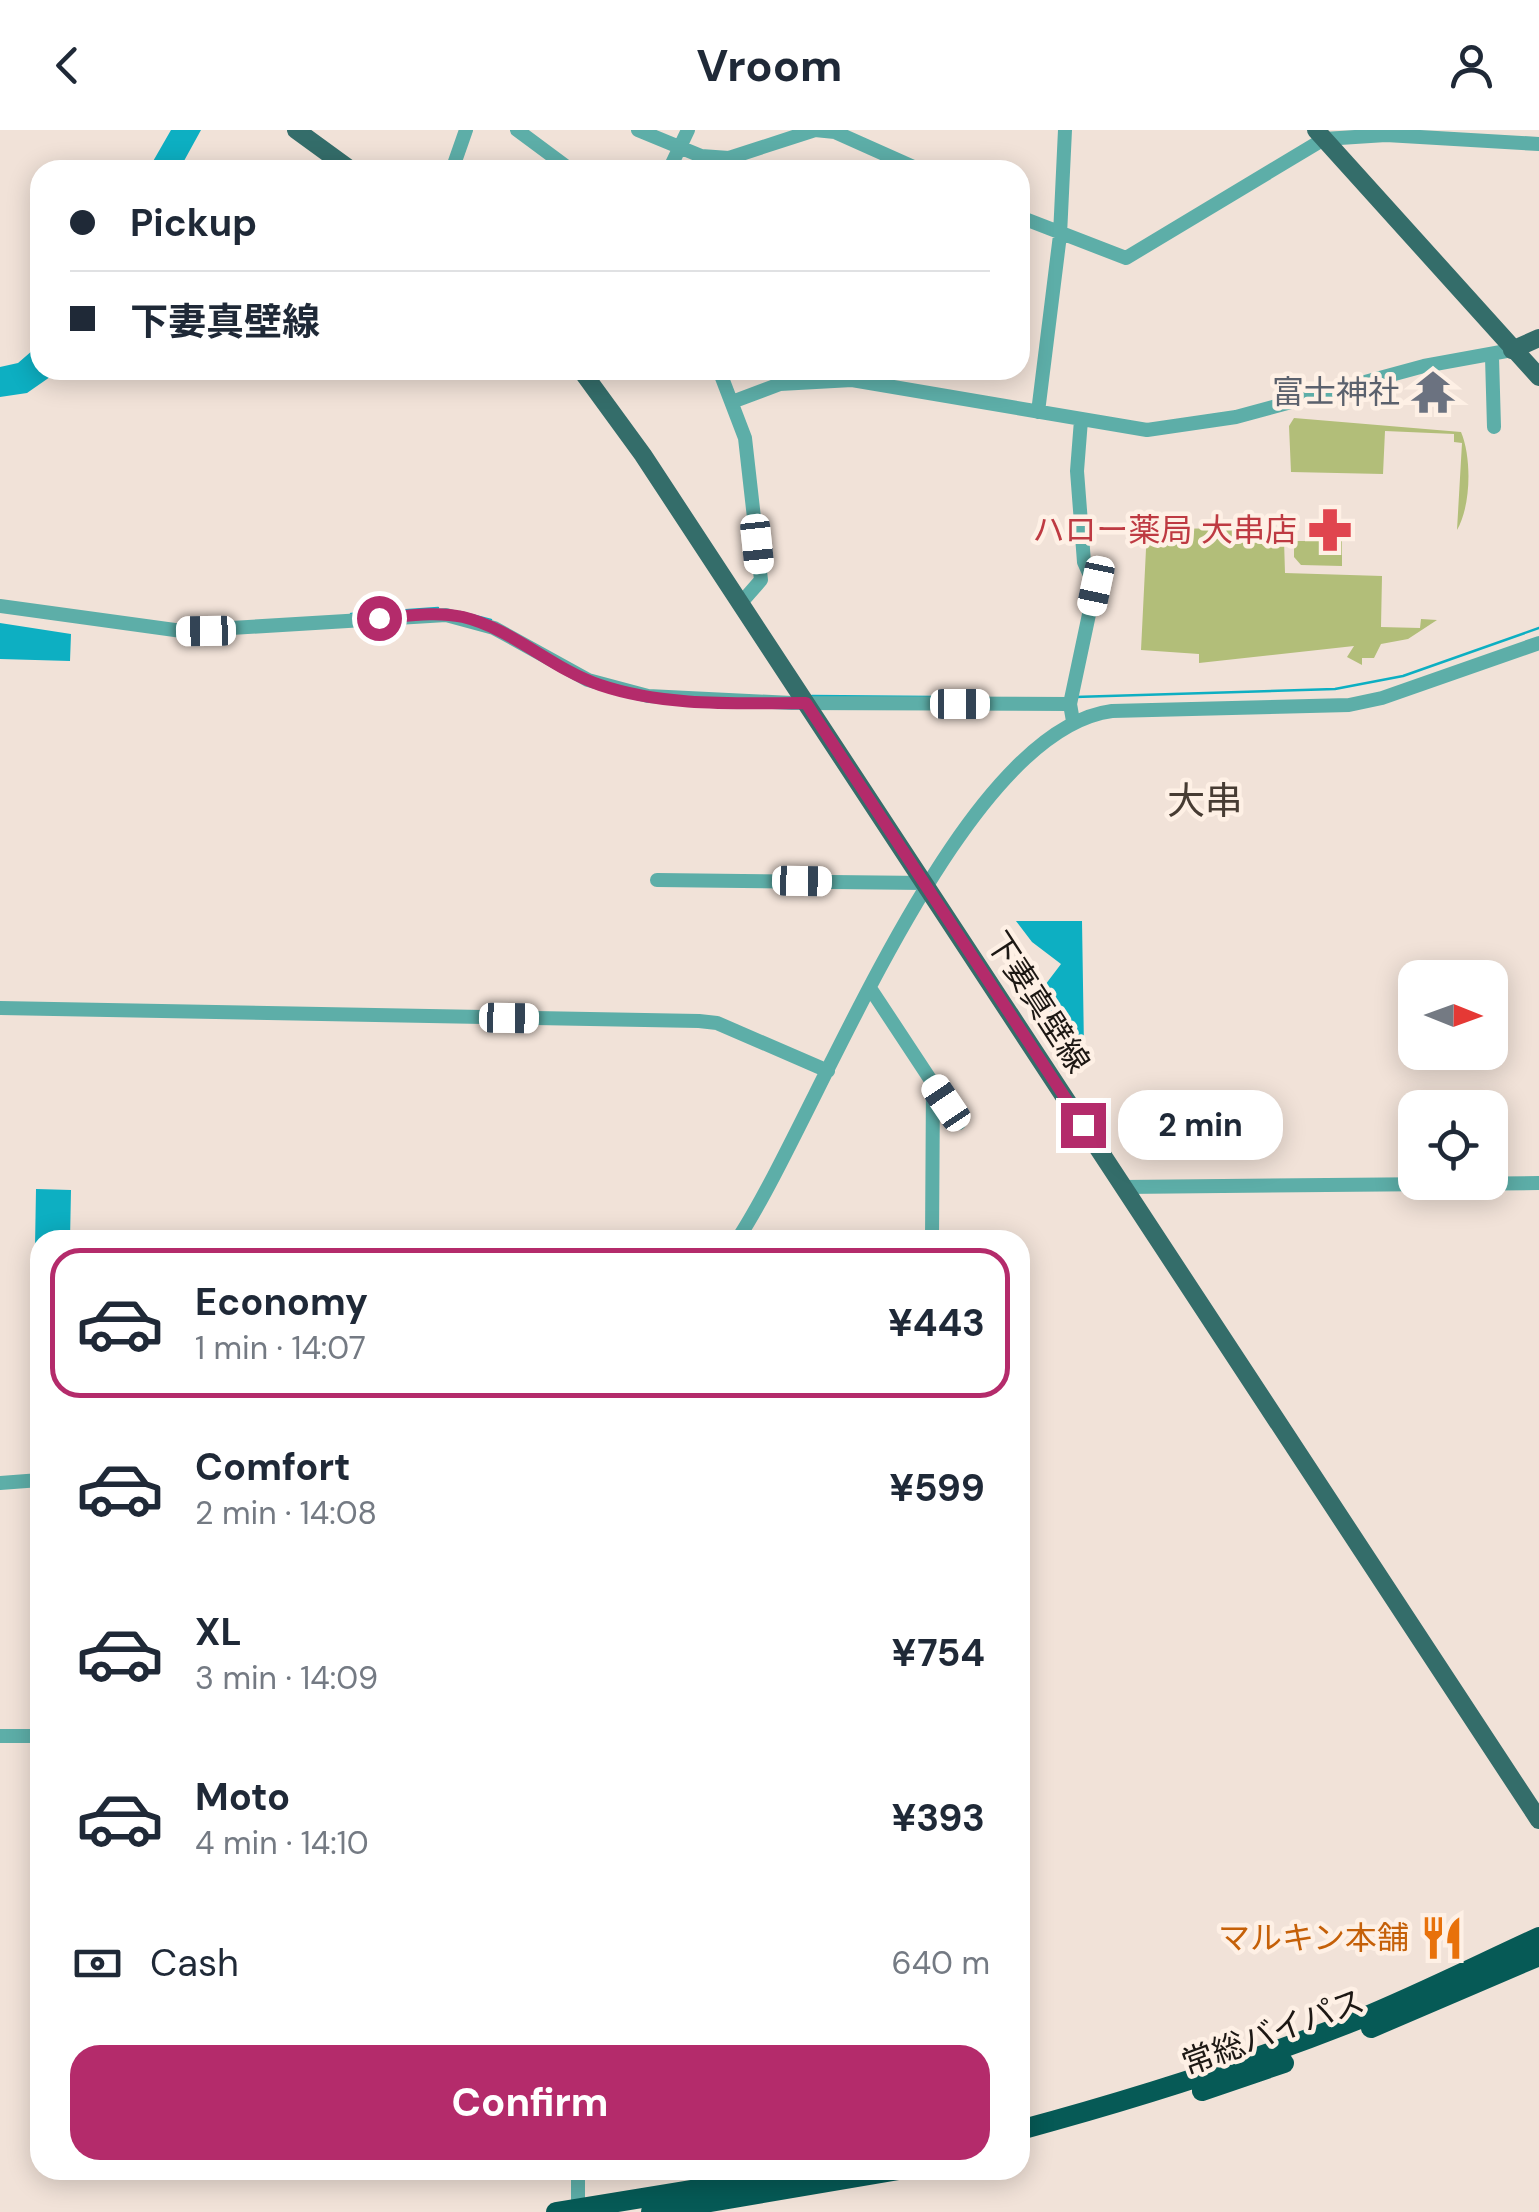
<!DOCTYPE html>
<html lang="en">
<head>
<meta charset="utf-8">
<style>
	:root { --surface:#fff; --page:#f6f6f7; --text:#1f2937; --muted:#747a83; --line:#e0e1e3; --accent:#b42b6b }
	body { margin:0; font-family:"DM Sans","Noto Sans JP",sans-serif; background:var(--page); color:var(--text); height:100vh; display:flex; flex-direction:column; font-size:38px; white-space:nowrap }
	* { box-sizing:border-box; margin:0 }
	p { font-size:32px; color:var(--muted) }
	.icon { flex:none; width:55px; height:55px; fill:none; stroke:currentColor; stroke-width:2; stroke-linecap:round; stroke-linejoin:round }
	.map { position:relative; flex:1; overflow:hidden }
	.side { position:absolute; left:30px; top:1100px; width:1000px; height:950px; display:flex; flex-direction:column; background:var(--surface); border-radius:30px; box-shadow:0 5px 25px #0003 }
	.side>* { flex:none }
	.top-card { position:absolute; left:30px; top:30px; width:1000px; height:220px; border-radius:30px; box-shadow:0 5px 25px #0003; display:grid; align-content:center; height:220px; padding:0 40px; background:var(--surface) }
	.needle { width:65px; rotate:91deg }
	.buttons { position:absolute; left:1398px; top:830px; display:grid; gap:20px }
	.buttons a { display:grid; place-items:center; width:110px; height:110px; border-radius:20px; background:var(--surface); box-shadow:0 5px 25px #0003; font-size:50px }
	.end { position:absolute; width:45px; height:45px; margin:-22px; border:12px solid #b42b6b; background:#fff; box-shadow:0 0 0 5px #fff }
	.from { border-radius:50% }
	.bubble { position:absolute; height:70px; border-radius:30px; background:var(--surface); box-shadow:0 5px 25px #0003; font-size:32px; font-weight:700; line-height:70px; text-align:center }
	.car { position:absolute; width:30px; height:60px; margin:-30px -15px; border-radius:12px; box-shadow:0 0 8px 2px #0007; background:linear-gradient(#fff 24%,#345 0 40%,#fff 0 76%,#345 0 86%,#fff 0) }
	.top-card b { display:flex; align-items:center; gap:35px; height:95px; font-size:38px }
	.top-card b+b { border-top:2px solid var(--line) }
	.top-card i { width:25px; height:25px; background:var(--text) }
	ul { padding:18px 0 0; list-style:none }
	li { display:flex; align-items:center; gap:30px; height:150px; margin:0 20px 15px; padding:0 20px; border:5px solid transparent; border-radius:30px }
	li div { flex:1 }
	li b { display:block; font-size:38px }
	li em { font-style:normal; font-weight:700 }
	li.current { border-color:var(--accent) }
	li>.icon { width:90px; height:90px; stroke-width:1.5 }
	.pay { display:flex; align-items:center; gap:25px; height:110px; padding:0 40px; font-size:38px }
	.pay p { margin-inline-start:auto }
	.button { display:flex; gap:20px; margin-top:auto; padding:20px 40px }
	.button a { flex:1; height:115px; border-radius:30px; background:var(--accent); color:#fff; font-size:40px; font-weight:700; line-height:115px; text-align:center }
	header { display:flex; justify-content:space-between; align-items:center; height:130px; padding:0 40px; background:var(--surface); font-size:45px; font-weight:700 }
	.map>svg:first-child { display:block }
	.green { fill:#b2be79 }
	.water { fill:#0dafc2 }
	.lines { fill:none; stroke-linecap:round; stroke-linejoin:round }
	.stream { stroke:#0dafc2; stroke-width:2.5 }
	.minor { stroke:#5daea8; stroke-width:14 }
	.major { stroke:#346d6a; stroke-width:18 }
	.highway { stroke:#065a56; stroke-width:20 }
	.route { stroke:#b42b6b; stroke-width:12 }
	.labels { text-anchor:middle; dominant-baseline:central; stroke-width:9; stroke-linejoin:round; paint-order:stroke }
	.worship-label { font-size:32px; fill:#5b616d; stroke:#fef0e5; text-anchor:end }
	.health-label { font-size:32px; fill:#be3a42; stroke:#fef0e5; text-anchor:end }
	.street-label { font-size:32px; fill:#1d1814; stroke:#fef0e5 }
	.food-label { font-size:32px; fill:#c56008; stroke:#fef0e5; text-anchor:end }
	.quarter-label { font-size:38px; fill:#473c33; stroke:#fef0e5 }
</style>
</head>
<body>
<header><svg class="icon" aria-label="back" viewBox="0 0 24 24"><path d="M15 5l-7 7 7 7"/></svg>Vroom<svg class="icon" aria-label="person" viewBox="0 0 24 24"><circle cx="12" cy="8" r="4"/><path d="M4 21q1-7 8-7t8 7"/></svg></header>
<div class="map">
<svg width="1539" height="2082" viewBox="0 0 1539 2082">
	<rect width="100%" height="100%" fill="#f1e2d8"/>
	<path class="green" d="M1294,288l167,14c11,26 10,74 -4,98l5,-87 -8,-1v-8l-69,-3 -2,43 -92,-2 -2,-46z
		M1257,398l27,12 1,33 97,3 -1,51 39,1 1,-9 16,1 -29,19 -27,5 -7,14h-12v7l-15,-8 7,-11 -155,17v-9l-58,-4 6,-121z
		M1294,411h48v25l-41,-1 -7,-8z"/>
	<path class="water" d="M171,0h30l-22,40h-31z
		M40,214v26h20l-33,23 -27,4v-30l18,-4z
		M0,493l71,11 -1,27 -70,-2z
		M1016,791h66l2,127 -19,13 -32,-51 7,-9 -4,-4 25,-33 -29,-22z
		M36,1059l35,1 -1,50h-30v75l-1,-10h-5z"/>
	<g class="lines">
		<path class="stream" d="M460,482l31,8
			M351,484l87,-6
			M812,566l120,1
			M1075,567l260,-8 68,-13 136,-48"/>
		<path class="minor" d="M517,0l54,40
			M638,0l63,26 28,2 86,-28 20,2 85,38
			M452,40l14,-40
			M669,40l19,-40
			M1020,87l106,41 198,-119 62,-4 153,9
			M1492,227l2,70
			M719,240l26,68 16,142 -21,24
			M732,272l48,-18 72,-4 295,50 89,-13 188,-51 88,-16
			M1038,282l22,-177 5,-105
			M0,476l182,25 264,-16 48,13 94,52 60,16 144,7 278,1 3,17
			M1070,574l25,-118 -11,-24 -7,-91 4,-51
			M657,750l268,3
			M870,858l89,135
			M0,878l699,13 18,2 111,48
			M1124,1057l415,-4
			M737,1110c82,-124 220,-509 375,-529l237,-6 33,-7 157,-55
			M932,1110l1,-156
			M0,1353l40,-3
			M0,1606h40
			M578,2040v42"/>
		<path class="major" d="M296,0l55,40
			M1316,0l223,247
			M1512,220l27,-12
			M581,240l62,85 896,1365"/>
		<path class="highway" d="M1371,1898l168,-72
			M1202,1961l82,-28
			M1020,2000c115,-31 226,-66 337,-110 61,-25 121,-55 182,-83
			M556,2082l258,-42
			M651,2082l248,-42"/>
	</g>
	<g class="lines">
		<path class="route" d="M379,488c27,-2 57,-7 84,-1 50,12 89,52 137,68 65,22 138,18 206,18l277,422"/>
	</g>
	<defs>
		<g id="temple-bare" transform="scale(3.45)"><path d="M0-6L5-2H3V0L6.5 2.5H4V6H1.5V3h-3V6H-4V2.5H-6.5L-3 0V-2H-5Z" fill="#6b7280" stroke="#fef0e5" stroke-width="2.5" paint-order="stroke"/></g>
		<g id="pharmacy-bare" transform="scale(3.45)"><path d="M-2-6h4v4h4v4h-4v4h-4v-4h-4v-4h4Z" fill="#e0444e" stroke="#fef0e5" stroke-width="2.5" paint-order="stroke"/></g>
		<g id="restaurant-bare" transform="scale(3.45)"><path d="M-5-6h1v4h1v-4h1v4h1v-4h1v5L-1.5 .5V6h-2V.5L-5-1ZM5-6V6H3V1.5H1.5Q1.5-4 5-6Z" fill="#e8710a" stroke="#fef0e5" stroke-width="2.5" paint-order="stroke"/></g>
	</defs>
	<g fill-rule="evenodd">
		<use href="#temple-bare" x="1433" y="262"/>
		<use href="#pharmacy-bare" x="1330" y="400"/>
		<use href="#restaurant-bare" x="1442" y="1808"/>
	</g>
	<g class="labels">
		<g class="worship-label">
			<text x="1400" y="262">富士神社</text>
		</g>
		<g class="health-label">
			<text x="1297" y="400">ハロー薬局 大串店</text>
		</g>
		<g class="street-label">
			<text transform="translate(1038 872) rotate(57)">下妻真壁線</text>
			<text transform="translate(1273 1902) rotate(-20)">常総バイパス</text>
		</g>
		<g class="food-label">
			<text x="1409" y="1808">マルキン本舗</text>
		</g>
		<g class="quarter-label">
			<text x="1205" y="671">大串</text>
		</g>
	</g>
</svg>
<div class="buttons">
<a><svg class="needle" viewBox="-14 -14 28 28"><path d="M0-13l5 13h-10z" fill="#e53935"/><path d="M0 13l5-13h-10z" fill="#747a83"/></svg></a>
<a><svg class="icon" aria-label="locate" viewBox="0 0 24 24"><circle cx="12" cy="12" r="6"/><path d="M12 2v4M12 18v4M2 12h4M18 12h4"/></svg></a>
</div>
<i class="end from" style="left:379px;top:488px"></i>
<i class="end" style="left:1083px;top:995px"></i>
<div class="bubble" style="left:1118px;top:960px;width:165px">2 min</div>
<i class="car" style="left:757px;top:414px;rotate:174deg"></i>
<i class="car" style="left:1096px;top:456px;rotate:192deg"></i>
<i class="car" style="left:206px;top:501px;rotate:269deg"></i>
<i class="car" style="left:960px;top:574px;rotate:90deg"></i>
<i class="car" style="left:802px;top:751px;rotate:91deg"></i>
<i class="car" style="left:509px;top:888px;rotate:91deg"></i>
<i class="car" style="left:946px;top:973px;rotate:326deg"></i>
<div class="top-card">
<b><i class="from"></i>Pickup</b>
<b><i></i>下妻真壁線</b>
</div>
<section class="side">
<ul>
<li class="current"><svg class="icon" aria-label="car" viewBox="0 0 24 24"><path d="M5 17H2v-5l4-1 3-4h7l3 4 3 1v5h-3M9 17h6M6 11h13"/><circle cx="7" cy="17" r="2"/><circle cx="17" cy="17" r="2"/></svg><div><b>Economy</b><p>1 min · 14:07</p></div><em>¥443</em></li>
<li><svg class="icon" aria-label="car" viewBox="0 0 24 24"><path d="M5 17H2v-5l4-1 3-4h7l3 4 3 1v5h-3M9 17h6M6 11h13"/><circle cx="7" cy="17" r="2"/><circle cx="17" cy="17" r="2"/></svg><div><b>Comfort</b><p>2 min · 14:08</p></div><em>¥599</em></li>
<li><svg class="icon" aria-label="car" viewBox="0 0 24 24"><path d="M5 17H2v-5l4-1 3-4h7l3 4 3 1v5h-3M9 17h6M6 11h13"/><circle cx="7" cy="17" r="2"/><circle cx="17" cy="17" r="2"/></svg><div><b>XL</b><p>3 min · 14:09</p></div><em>¥754</em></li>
<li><svg class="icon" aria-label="car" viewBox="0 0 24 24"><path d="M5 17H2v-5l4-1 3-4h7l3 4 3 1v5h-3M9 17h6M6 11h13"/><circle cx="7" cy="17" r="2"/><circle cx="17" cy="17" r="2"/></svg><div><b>Moto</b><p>4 min · 14:10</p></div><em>¥393</em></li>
</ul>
<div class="pay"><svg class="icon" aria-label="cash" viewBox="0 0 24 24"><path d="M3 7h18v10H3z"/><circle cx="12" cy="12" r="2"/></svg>Cash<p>640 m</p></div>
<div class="button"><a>Confirm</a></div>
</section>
</div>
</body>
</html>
